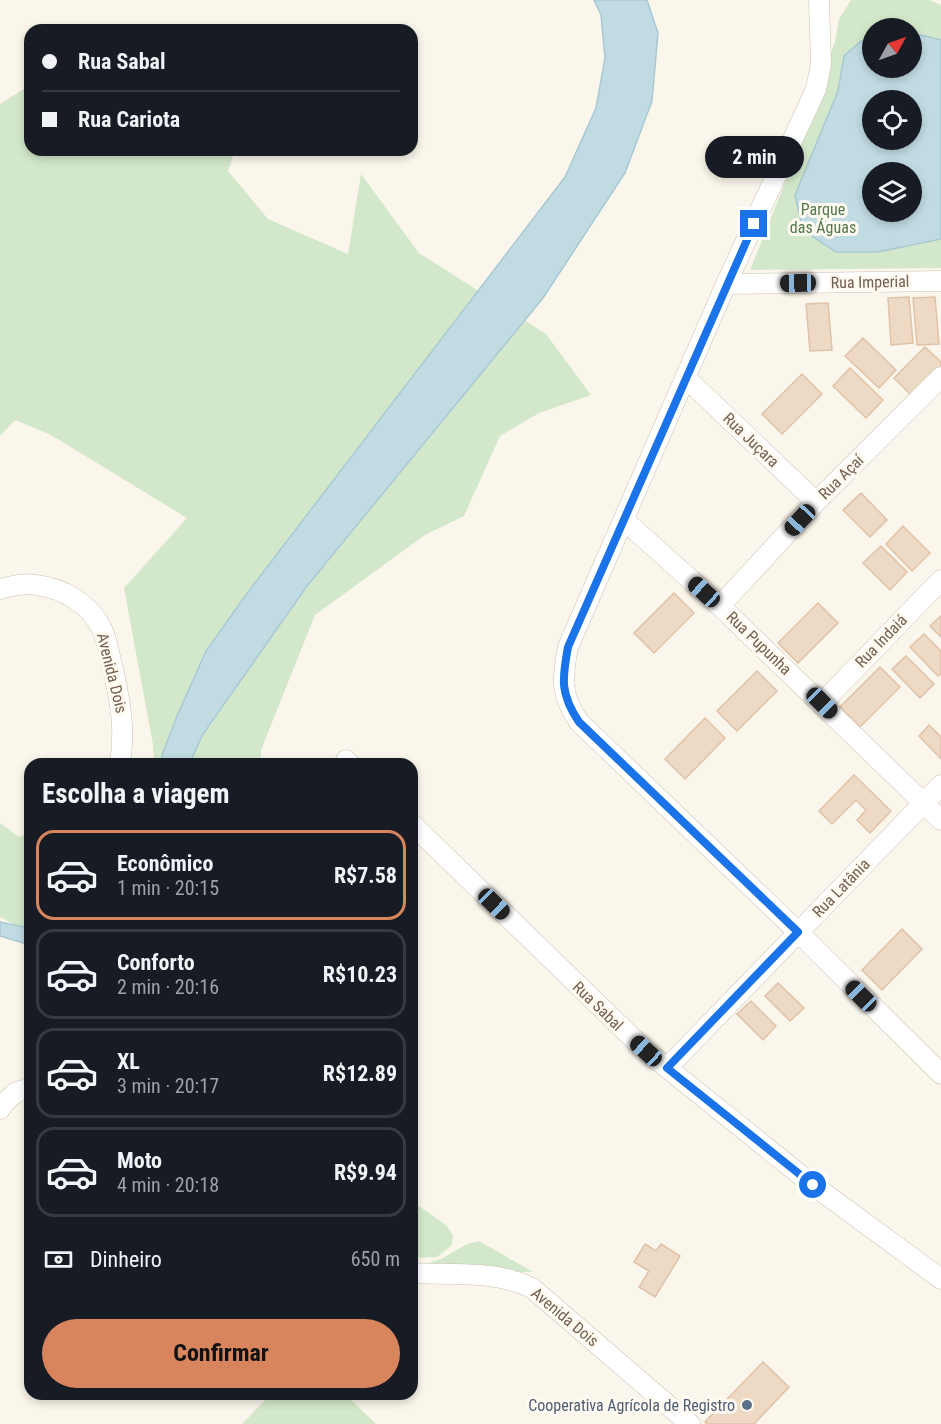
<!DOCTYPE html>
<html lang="pt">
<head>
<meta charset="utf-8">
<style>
	:root { --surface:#171b24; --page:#20242c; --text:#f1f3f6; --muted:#9ea1a6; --line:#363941; --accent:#d8845d }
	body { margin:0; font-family:"Roboto Condensed",sans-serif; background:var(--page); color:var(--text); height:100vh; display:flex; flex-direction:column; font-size:22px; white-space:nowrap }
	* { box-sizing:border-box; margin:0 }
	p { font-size:20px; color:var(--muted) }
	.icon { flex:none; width:33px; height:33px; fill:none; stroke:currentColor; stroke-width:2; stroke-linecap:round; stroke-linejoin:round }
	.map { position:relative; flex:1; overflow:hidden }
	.side { position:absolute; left:24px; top:758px; width:394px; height:642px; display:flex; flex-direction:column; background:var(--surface); border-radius:18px; box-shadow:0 3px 9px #0003 }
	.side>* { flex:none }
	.banner { position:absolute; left:24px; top:24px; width:394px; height:132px; border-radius:18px; box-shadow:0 3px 9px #0003; display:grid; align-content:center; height:132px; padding:0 18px; background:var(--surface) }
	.needle { width:39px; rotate:50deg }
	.fabs { position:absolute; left:862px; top:18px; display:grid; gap:12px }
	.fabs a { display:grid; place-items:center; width:60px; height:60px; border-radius:50%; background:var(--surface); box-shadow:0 3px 9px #0003; font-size:30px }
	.end { position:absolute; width:27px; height:27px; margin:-14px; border:8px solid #1a73e8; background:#fff; box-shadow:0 0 0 3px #fff }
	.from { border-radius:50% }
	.bubble { position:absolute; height:42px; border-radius:21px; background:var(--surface); box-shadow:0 3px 9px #0003; font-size:20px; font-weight:700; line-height:42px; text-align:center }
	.car { position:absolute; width:18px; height:36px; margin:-18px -9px; border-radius:8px; box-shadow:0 0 4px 2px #0007; background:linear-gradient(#222 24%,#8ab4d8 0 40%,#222 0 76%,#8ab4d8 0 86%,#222 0) }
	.banner b { display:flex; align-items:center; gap:21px; height:57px; font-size:22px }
	.banner b+b { border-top:2px solid var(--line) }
	.banner i { width:15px; height:15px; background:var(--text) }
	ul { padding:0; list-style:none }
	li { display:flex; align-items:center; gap:18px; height:90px; margin:0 12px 9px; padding:0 6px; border:3px solid var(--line); border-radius:18px }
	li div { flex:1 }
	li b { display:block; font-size:22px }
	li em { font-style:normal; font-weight:700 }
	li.active { border-color:var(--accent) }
	li>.icon { width:54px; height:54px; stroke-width:1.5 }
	h2 { padding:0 18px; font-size:27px; line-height:72px }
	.pay { display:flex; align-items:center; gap:15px; height:66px; padding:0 18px; font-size:22px }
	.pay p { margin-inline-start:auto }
	.button { display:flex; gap:12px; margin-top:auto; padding:12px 18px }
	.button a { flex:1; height:69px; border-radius:36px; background:var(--accent); color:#111; font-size:24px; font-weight:700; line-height:69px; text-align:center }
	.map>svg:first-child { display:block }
	.green { fill:#d3e8ca; fill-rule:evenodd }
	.water { fill:#c1dbe3; stroke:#a8c9d4; stroke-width:1.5; fill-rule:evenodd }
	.building { fill:#eed9c5; stroke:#dfc2a7; stroke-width:1.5 }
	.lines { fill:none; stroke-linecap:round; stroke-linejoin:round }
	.minor-casing { stroke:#ccbfb2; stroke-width:21 }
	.minor { stroke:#fff; stroke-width:20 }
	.route { stroke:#1a73e8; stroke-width:8 }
	.service-dot { fill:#5c6f8a; stroke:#fefaf1; stroke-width:2 }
	.labels { text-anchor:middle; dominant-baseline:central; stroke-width:6; stroke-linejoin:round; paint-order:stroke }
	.park-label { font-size:16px; fill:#537849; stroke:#fefaf1 }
	.street-label { font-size:16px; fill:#746050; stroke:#fefaf1 }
	.service-label { font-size:16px; fill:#4e5e75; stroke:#fefaf1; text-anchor:end }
</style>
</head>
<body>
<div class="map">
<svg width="941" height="1424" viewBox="0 0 941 1424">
	<rect width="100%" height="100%" fill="#fbf6eb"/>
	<path class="green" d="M851,0h79l11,5v263l-191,2 66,-165 6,-30 13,-33 4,-23zM873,28h39v40h-39zM873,100h39v40h-39zM873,172h39v40h-39z
		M30,85v65h205l-7,21 40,48 80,35 13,-80 58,79 127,81 45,61 -52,18 -39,23 -36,80 -39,19 -110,80 -54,135v13h-107l-1,-18 -29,-157 63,-70 -136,-83 -36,-15 -15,16v-332z
		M0,823l19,14 11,-4v100l-30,-16z
		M413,1202l33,23 7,10 -1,10 -15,12 -24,1z
		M479,1241l54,31 -120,-1 -1,-3 29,-9 26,-15z
		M271,1394h74l31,30h-134z"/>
	<path class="water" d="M594,0h53l11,33 -6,68 -27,72 -82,125 -236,288 -104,148 -10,22 -1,7h-30v-8l15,-39 29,-65 42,-59 317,-415 31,-69 9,-50 -4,-43z
		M912,33l29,7v199l-63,13h-42l-33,-22 -8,-35 43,-104 6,-35 17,-15 12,-2v29h39zM912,100v40h-39v-40zM873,172h39v40h-39z
		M0,922l30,6v17l-30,-9z"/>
	<path class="building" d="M909,297l4,46 -22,2 -3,-47z
		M935,297l4,47 -22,1 -4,-47z
		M828,303l4,47 -22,1 -4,-47z
		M863,338l33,32 -17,18 -34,-32z
		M925,347l16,15v8l-27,28 -20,-20z
		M850,368l33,32 -17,18 -33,-32z
		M802,374l20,20 -40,40 -20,-20z
		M861,493l26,27 -17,17 -27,-27z
		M903,526l27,27 -18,18 -26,-27z
		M881,546l26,26 -17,18 -27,-27z
		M674,593l20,20 -40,40 -20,-20z
		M818,603l20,20 -40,40 -20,-20z
		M941,616v21l-11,-11z
		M924,634l17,17v23l-3,2 -28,-29z
		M906,656l28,28 -14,14 -28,-29z
		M880,667l20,20 -40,40 -20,-20z
		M757,671l20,20 -40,40 -20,-20z
		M705,718l20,20 -40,41 -20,-20z
		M929,725l12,12v22l-22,-23z
		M854,775l37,36 -21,22 -13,-13 9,-10 -10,-10 -24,24 -13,-13z
		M902,929l20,20 -40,41 -20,-20z
		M778,983l26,25 -14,13 -25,-25z
		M751,1001l25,25 -13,14 -26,-26z
		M645,1244l11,7 5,-7 19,12 -25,41 -16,-10 10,-16 -15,-9z
		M763,1362l26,25 -35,37h-47l-2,-2z"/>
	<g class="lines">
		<g class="minor-casing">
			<path id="minor" d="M819,0l2,64 -5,25 -90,195 -158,363c-6,32 -8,47 11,75l219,210 143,142
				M726,284l215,-3
				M686,378l130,124
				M624,520l96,86 221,214
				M0,589c12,-3 24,-6 36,-4 27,3 54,19 66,44 6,13 8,30 12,44 7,33 11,57 6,91
				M720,606l96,-104 125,-125
				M822,703l119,-123
				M346,760l4,4
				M412,824l234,227 167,134 128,94
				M667,1068l274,-283
				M0,1109c8,-10 16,-21 30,-19
				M412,1273c40,2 84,-3 120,15l158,136"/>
		</g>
		<use href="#minor" class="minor"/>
	</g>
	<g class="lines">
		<path class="route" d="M754,224l-186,423c-6,32 -8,47 11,75l219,210 -131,136 146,117"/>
	</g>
	<circle class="service-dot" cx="747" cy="1405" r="6"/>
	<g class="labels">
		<g class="park-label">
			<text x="823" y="209">Parque<tspan x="823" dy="18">das Águas</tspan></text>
		</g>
		<g class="street-label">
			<text transform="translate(870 282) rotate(-1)">Rua Imperial</text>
			<text transform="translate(751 440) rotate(44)">Rua Juçara</text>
			<text transform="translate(841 477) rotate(-45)">Rua Açaí</text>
			<text transform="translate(881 641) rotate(-46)">Rua Indaiá</text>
			<text transform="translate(759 643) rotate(44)">Rua Pupunha</text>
			<text transform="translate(112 673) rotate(76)">Avenida Dois</text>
			<text transform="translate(841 888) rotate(-46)">Rua Latânia</text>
			<text transform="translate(598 1006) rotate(44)">Rua Sabal</text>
			<text transform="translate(565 1317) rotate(40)">Avenida Dois</text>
		</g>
		<g class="service-label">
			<text x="735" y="1405">Cooperativa Agrícola de Registro</text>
		</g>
	</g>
</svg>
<div class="fabs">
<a><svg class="needle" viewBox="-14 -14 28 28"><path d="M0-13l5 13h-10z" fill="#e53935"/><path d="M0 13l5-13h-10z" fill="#9ea1a6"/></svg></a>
<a><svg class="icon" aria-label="locate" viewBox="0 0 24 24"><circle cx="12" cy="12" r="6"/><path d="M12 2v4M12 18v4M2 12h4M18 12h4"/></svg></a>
<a><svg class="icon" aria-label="layers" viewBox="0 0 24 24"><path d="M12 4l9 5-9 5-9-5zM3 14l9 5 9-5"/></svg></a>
</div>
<i class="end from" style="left:813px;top:1185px"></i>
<i class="end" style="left:754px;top:224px"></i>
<div class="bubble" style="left:705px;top:136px;width:99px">2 min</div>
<i class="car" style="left:798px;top:283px;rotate:269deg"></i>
<i class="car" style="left:800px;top:520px;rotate:223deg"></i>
<i class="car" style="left:704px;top:592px;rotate:312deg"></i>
<i class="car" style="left:822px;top:703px;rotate:135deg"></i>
<i class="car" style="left:494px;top:904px;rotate:134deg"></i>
<i class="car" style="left:861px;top:996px;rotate:315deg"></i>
<i class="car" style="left:646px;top:1051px;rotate:312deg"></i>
<div class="banner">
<b><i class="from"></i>Rua Sabal</b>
<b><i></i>Rua Cariota</b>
</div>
<section class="side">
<h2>Escolha a viagem</h2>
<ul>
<li class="active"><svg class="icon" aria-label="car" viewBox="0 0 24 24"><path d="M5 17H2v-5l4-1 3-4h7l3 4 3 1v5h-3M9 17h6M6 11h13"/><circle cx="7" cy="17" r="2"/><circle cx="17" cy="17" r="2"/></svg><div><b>Econômico</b><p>1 min · 20:15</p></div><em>R$7.58</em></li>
<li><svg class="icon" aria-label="car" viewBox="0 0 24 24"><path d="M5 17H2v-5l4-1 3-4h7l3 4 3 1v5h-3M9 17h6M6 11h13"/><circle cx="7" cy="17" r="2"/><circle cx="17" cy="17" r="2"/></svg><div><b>Conforto</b><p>2 min · 20:16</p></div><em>R$10.23</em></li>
<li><svg class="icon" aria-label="car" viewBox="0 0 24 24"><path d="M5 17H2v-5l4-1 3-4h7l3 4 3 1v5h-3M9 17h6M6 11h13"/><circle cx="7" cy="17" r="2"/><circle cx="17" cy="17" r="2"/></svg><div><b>XL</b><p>3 min · 20:17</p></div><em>R$12.89</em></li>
<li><svg class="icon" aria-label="car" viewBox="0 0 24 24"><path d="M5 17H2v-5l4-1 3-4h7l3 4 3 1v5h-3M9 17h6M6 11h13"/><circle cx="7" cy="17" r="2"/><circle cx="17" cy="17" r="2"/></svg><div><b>Moto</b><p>4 min · 20:18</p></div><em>R$9.94</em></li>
</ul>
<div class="pay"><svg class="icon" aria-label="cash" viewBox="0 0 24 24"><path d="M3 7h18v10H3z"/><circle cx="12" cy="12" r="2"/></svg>Dinheiro<p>650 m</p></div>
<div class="button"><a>Confirmar</a></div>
</section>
</div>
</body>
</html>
